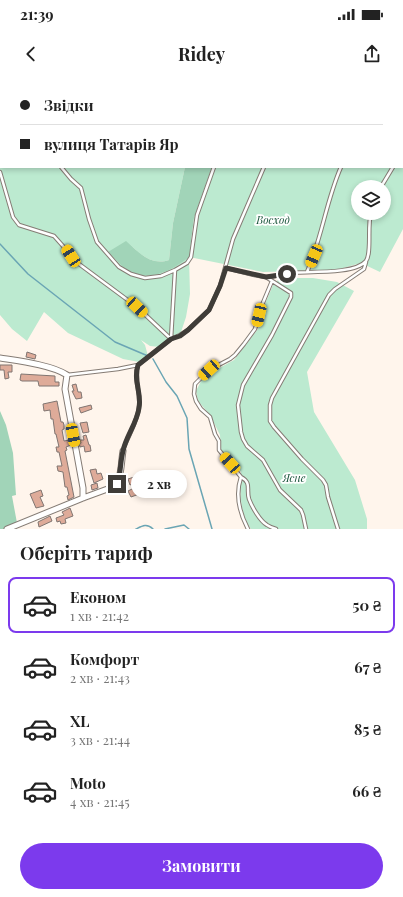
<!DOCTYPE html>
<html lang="uk">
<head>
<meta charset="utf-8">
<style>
	:root { --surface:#fff; --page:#f6f6f6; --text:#222; --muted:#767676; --line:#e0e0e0; --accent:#7c3aed }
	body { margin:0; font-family:"Playfair Display",serif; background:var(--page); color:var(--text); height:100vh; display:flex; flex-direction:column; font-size:15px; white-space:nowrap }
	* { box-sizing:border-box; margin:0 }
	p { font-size:13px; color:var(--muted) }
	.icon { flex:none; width:22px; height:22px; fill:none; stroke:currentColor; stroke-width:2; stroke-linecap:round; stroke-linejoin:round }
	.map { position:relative; height:449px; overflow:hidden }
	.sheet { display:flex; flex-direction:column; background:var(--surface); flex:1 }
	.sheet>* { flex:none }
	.banner { position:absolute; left:0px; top:0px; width:403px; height:88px; box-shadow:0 2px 6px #0003; display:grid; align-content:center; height:88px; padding:0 20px; background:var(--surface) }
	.fabs { position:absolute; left:351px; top:100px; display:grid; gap:8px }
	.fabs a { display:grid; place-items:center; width:40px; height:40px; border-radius:50%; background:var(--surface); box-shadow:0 2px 6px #0003; font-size:20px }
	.end { position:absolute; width:18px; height:18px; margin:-9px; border:5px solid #3f3c38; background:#fff; box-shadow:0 0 0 2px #fff }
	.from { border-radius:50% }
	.bubble { position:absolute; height:28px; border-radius:14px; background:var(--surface); box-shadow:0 2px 6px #0003; font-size:13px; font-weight:700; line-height:28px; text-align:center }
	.car { position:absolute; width:12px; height:24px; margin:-12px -6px; border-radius:5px; box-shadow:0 0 3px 1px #0007; background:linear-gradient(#f5c518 24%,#345 0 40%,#f5c518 0 76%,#345 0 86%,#f5c518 0) }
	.banner b { display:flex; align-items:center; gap:14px; height:38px; font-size:15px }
	.banner b+b { border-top:1px solid var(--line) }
	.banner i { width:10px; height:10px; background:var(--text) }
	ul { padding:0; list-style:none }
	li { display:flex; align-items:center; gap:12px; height:56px; margin:0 8px 6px; padding:0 12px; border:2px solid transparent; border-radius:8px }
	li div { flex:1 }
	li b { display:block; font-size:15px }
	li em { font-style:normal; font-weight:700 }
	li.current { border-color:var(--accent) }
	li>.icon { width:36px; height:36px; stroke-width:1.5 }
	h2 { padding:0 20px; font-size:18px; line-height:48px }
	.button { display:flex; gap:8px; margin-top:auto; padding:8px 20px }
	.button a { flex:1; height:46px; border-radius:24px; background:var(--accent); color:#fff; font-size:16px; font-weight:700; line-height:46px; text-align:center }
	.status { display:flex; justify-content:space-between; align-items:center; height:28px; padding:0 20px; background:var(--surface); direction:ltr }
	.status svg { height:11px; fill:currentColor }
	header { display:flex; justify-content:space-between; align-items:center; height:52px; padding:0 20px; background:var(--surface); font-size:18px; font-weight:700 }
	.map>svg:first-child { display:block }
	.green { fill:#bcead0; fill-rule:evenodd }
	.forest { fill:#a1d4b8 }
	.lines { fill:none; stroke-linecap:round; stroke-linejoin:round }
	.stream { stroke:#6aa5b4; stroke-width:1.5 }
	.building { fill:#deab99; stroke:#807571 }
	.lane-casing { stroke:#857c75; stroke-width:4.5 }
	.street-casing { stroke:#857c75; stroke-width:7 }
	.lane { stroke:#fff; stroke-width:2.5 }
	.street { stroke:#fff; stroke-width:5 }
	.route { stroke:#3f3c38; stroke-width:5 }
	.labels { text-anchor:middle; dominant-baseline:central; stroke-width:3.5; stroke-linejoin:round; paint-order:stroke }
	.park-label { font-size:11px; font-style:italic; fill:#18543a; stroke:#fff }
</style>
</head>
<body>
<div class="status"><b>21:39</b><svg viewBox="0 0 49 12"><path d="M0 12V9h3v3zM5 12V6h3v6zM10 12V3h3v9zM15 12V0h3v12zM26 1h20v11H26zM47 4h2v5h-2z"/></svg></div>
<header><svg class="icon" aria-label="back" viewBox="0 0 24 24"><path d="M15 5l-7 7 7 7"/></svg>Ridey<svg class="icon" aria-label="share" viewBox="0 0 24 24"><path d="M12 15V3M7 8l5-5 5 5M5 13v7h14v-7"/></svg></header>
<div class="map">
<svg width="403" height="449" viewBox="0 0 403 449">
	<rect width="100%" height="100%" fill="#fff5ec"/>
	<path class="green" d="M0,0l58,1h-57v86h184l-12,56 -4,37c-18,6 -30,-7 -43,-19l36,32 30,-34 2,-21 18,-51h190v-86h-154l155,-1v149l-23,43 -19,-9 -25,7 -73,2 -74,-15 1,37 -4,23 -5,15 -21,15 -10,-1 -9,-6 4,5 3,11 -9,6 -16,-3 -55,-26 -24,-21 -17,29 -15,-12 -12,-14zM358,107h26v26h-26z
		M83,0h133v1z
		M280,198h33l24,4 17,9 -47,81 7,40 41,68 12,39v10h-116c-12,-16 -11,-38 -10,-57l-20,-20 -1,-17 -10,-20 -12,-14 -2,-10 7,-14 31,-17 24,-31 4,-18 11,-26z"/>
	<path class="forest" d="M185,87h27l-18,51 -5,39c-20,16 -45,28 -68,8 -4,-4 -8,-9 -13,-13l18,-11c13,12 25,25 43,19l4,-37z
		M0,331l6,14 7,28 3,42 -4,1 5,27c-4,4 -11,6 -17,6z"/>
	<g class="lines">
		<path class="stream" d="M0,164l28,30 87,68 33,14
			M153,279l13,23 11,14 10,22 2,31 23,80
			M136,449c6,-3 11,-6 17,0
			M165,449l19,-4 5,4"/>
	</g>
	<path class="building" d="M27,272l9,3 -1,4 -9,-2z
		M0,285h12v7h-4l1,6 -4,1 -1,-9h-4z
		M21,294l34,2v6h4v4h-20l-1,-5h-16l-2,-1z
		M76,304l2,8h3l1,6 -6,1 -4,-8h2l-2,-6z
		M57,321l4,21h2l1,3v4l-2,1 2,11 6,-1 1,5 -5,2 1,3 -2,1 9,46 -6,3 -1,-4 2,-1 -2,-8h-2l-2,-15 -5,-1 -1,-5h5l-3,-14h-2l-1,-5h3l-3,-13h-1l-2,-15h-2l-1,-9 -6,1 -1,-7z
		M91,325l1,4 -11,4 -2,-5z
		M87,342l2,10 -6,1 -3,-10z
		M86,355l3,10h1l1,6 -6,1 -1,-6 -4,1 -1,-4h2l-1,-3h4l-1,-4z
		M96,389l1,5 4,-1 2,6 -9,4 -4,-13z
		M140,395l1,5 -11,5 -2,-6z
		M97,403l1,5 -6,2 -1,-5z
		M142,407v6l-11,4 -3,-6 4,-2z
		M41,410l2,6 -3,1 4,9 -8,2 -6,-14z
		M70,428l3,8 -8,3 1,4 -5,1 -1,-3 -3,1 -1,-4 8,-3 -2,-3z
		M50,436l2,5 -13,6 -1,-5z"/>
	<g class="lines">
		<g class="lane-casing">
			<path id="lane" d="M250,1l2,-1
				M307,1l1,-1
				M384,1v-1
				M0,21h1
				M402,72l1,-2
				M61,87l10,12 10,9 8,31 8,23 22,25 12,7 14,4 16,-2 14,-6 12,-7 4,-6 6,-42 17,-48
				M0,92l13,45 6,8 35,11 25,28 58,43 34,32
				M381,107l12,-20
				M225,188c12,2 31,9 42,9 8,0 14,-3 21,-4 17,-2 67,2 78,-12 6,-8 1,-35 5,-48
				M307,192c15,-34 19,-71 34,-105
				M266,197l25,16v4l-19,38 -29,50 -5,20 3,27 2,7 4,7 16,14 17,30 21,20 2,5 3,14
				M272,201l-10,24 -7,24 -11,15 -9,11 -5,4 -21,11 -14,14 -1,10 2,7 5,8 9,8 5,17 4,7v9l22,27c11,6 5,12 8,22 3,8 11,22 18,26 3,2 6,3 9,4
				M171,259l4,-69
				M67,295l51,-6 20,-4
				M123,370c5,-14 15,-29 16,-44 2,-15 -6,-25 -1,-41l33,-26 9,-4 8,-5 21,-20 11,-24 13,-47 31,-72
				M241,397c-6,18 -2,35 7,52
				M338,449l-10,-32 -2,-12 -3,-5 -21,-21 -28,-32 -4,-6v-16l2,-7 57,-103 6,-6 29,-20 2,-7"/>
		</g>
		<g class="street-casing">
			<path id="street" d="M0,278c19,3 52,7 67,17l-2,14 18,99v10
				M7,449l76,-31 30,-11c9,-7 8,-25 10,-36"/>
		</g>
		<use href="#lane" class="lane"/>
		<use href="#street" class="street"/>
	</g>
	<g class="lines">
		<path class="route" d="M117,404c4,-10 3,-22 6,-33 3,-15 14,-28 16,-43 3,-15 -6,-27 -1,-43l33,-26 9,-3 8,-6 21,-20 11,-24 6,-18 40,9 21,-3"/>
	</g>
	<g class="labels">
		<g class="park-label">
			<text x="273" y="139">Восход</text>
			<text x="294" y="397">Ясне</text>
		</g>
	</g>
</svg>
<div class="fabs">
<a><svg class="icon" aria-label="layers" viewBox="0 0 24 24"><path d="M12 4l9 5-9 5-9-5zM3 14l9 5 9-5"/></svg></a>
</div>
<i class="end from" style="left:287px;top:194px"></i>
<i class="end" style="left:117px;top:404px"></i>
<div class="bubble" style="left:131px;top:390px;width:56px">2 хв</div>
<i class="car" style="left:71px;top:176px;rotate:327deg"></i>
<i class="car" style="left:314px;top:176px;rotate:203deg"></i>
<i class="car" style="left:137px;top:227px;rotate:133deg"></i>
<i class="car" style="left:259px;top:235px;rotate:193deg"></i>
<i class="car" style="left:209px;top:290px;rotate:228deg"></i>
<i class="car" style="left:73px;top:355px;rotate:169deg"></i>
<i class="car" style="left:230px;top:383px;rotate:318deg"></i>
<div class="banner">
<b><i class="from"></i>Звідки</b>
<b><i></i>вулиця Татарів Яр</b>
</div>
</div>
<section class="sheet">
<h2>Оберіть тариф</h2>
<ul>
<li class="current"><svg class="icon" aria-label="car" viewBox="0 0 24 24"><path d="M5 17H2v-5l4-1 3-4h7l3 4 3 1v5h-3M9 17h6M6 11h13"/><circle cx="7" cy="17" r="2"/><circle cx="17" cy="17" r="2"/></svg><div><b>Економ</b><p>1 хв · 21:42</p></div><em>50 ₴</em></li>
<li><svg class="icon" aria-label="car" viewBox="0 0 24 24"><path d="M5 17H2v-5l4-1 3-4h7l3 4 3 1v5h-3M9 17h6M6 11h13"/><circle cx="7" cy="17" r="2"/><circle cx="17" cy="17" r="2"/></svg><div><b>Комфорт</b><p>2 хв · 21:43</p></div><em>67 ₴</em></li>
<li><svg class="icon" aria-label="car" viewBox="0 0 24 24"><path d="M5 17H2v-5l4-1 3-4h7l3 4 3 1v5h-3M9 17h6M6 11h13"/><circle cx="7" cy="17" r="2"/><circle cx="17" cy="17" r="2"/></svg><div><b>XL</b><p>3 хв · 21:44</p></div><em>85 ₴</em></li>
<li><svg class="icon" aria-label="car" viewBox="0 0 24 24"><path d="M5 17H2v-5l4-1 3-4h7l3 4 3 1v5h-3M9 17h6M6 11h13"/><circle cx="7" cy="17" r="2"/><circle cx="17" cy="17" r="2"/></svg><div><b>Moto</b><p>4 хв · 21:45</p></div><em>66 ₴</em></li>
</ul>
<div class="button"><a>Замовити</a></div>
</section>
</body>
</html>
